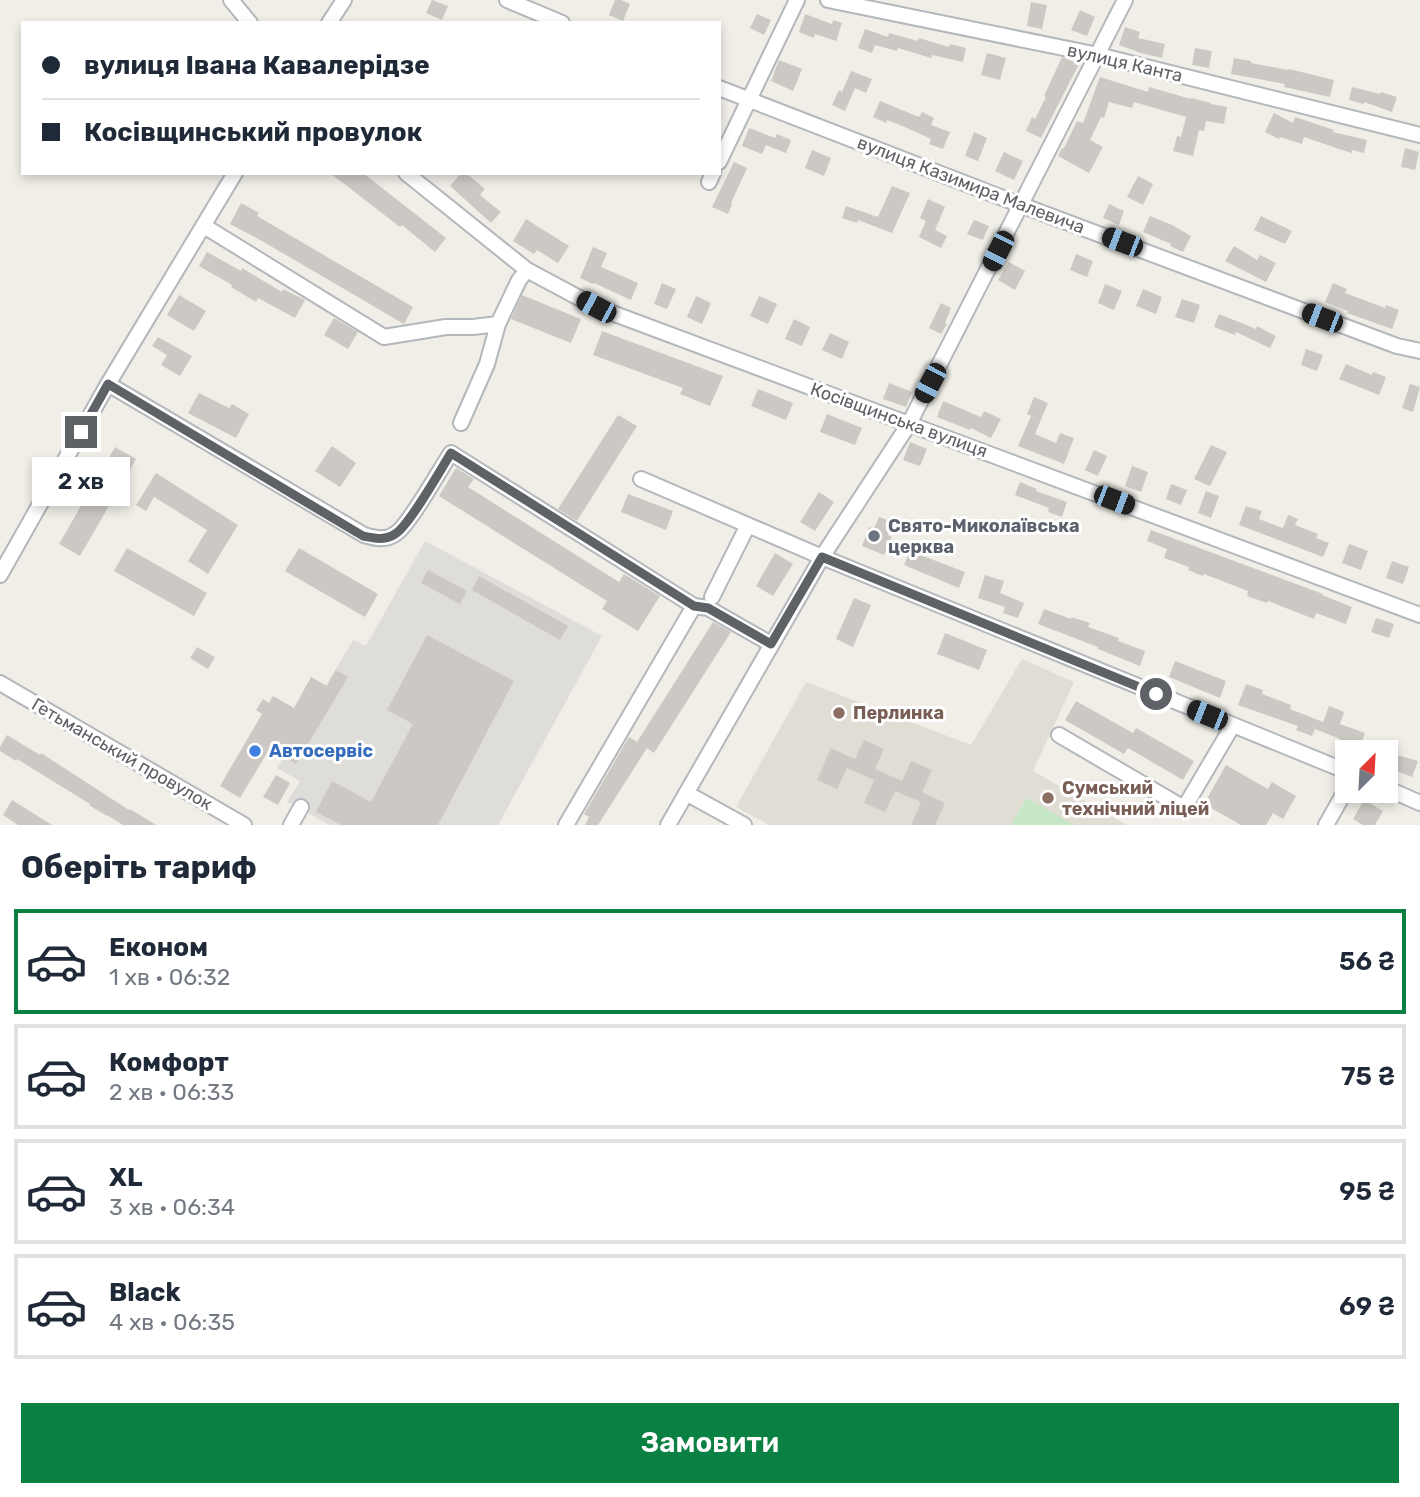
<!DOCTYPE html>
<html lang="uk">
<head>
<meta charset="utf-8">
<style>
	:root { --surface:#fff; --page:#f2f2f3; --text:#1f2937; --muted:#747a83; --line:#e0e1e3; --accent:#0b8043 }
	body { margin:0; font-family:Rubik,sans-serif; background:var(--page); color:var(--text); height:100vh; display:flex; flex-direction:column; font-size:26px; white-space:nowrap }
	* { box-sizing:border-box; margin:0 }
	p { font-size:23px; color:var(--muted) }
	.icon { flex:none; width:38px; height:38px; fill:none; stroke:currentColor; stroke-width:2; stroke-linecap:round; stroke-linejoin:round }
	.map { position:relative; height:825px; overflow:hidden }
	.details { display:flex; flex-direction:column; background:var(--surface); flex:1 }
	.details>* { flex:none }
	.hud { position:absolute; left:21px; top:21px; width:700px; height:154px; border-radius:0px; box-shadow:0 4px 10px #0003; display:grid; align-content:center; height:154px; padding:0 21px; background:var(--surface) }
	.needle { width:46px; rotate:24deg }
	.controls { position:absolute; left:1335px; top:740px; display:grid; gap:14px }
	.controls a { display:grid; place-items:center; width:63px; height:63px; border-radius:0px; background:var(--surface); box-shadow:0 4px 10px #0003; font-size:35px }
	.end { position:absolute; width:32px; height:32px; margin:-16px; border:9px solid #5e6267; background:#fff; box-shadow:0 0 0 4px #fff }
	.from { border-radius:50% }
	.bubble { position:absolute; height:49px; border-radius:0px; background:var(--surface); box-shadow:0 4px 10px #0003; font-size:23px; font-weight:600; line-height:49px; text-align:center }
	.car { position:absolute; width:21px; height:42px; margin:-21px -10px; border-radius:9px; box-shadow:0 0 5px 2px #0007; background:linear-gradient(#222 24%,#8ab4d8 0 40%,#222 0 76%,#8ab4d8 0 86%,#222 0) }
	.hud b { display:flex; align-items:center; gap:24px; height:66px; font-size:26px }
	.hud b+b { border-top:2px solid var(--line) }
	.hud i { width:18px; height:18px; background:var(--text) }
	ul { padding:0; list-style:none }
	li { display:flex; align-items:center; gap:21px; height:105px; margin:0 14px 10px; padding:0 7px; border:4px solid var(--line); border-radius:0px }
	li div { flex:1 }
	li b { display:block; font-size:26px }
	li em { font-style:normal; font-weight:600 }
	li.on { border-color:var(--accent) }
	li>.icon { width:63px; height:63px; stroke-width:1.5 }
	h2 { padding:0 21px; font-size:32px; line-height:84px }
	.action { display:flex; gap:14px; margin-top:auto; padding:14px 21px }
	.action a { flex:1; height:80px; border-radius:0px; background:var(--accent); color:#fff; font-size:28px; font-weight:600; line-height:80px; text-align:center }
	.map>svg:first-child { display:block }
	.industrial { fill:#dfddd9 }
	.education { fill:#e0ddd5 }
	.green { fill:#c5e7c5 }
	.building { fill:#ccc9c4 }
	.lines { fill:none; stroke-linecap:round; stroke-linejoin:round }
	.minor-casing { stroke:#b4b7bb; stroke-width:18 }
	.minor { stroke:#fff; stroke-width:14 }
	.route { stroke:#5e6267; stroke-width:9 }
	.worship-dot { fill:#6b7280; stroke:#fff; stroke-width:2.5 }
	.education-dot { fill:#8d6e63; stroke:#fff; stroke-width:2.5 }
	.shop-dot { fill:#3f7fe0; stroke:#fff; stroke-width:2.5 }
	.labels { text-anchor:middle; dominant-baseline:central; stroke-width:6; stroke-linejoin:round; paint-order:stroke }
	.street-label { font-size:18px; fill:#5e6267; stroke:#fff }
	.worship-label { font-size:18px; font-weight:bold; fill:#5b616d; stroke:#fff; text-anchor:start }
	.education-label { font-size:18px; font-weight:bold; fill:#785e54; stroke:#fff; text-anchor:start }
	.shop-label { font-size:18px; font-weight:bold; fill:#366cbe; stroke:#fff; text-anchor:start }
</style>
</head>
<body>
<div class="map">
<svg width="1420" height="825" viewBox="0 0 1420 825">
	<rect width="100%" height="100%" fill="#f0eee7"/>
	<path class="industrial" d="M425,541l177,95 -104,189h-168l-43,-23 13,-21 -23,-13 76,-128 13,6z"/>
	<path class="education" d="M1022,659l52,23 -41,89 94,54h-358l-33,-18 70,-125 165,63z"/>
	<path class="green" d="M1027,798l47,27h-63z"/>
	<path class="building" d="M432,0l16,6 -6,14 -16,-7z
		M615,0h6l9,4 -7,17 -14,-6z
		M1031,2l16,3 -5,24 -15,-3z
		M1080,10l15,7 -8,19 -16,-6z
		M757,14l14,6 -7,15 -14,-7z
		M805,14l27,10 1,-4 9,3 -6,18 -21,-7 -1,4 -15,-6z
		M1125,27l15,5 -2,6 27,6 -3,14 -21,-5 -22,-8z
		M865,29l23,8 1,-4 29,8 1,-3 30,9 1,-3 16,4 -3,14 -31,-7 -1,3 -33,-10 -1,3 -22,-6 -3,8 -14,-5z
		M1195,48l17,3 -3,17 -17,-3z
		M987,53l19,5 -6,22 -19,-5z
		M1062,57l17,7 -38,74 -15,-7 6,-14 3,2 11,-22 -2,-1z
		M1234,58l17,3v2l37,7 1,-1 45,11 -4,17 -46,-10 1,-3 -54,-10z
		M779,60l23,9 -9,22 -22,-10z
		M851,71l21,8 -6,14 -11,-5 -10,23 -13,-6 7,-15 3,2z
		M1100,77l48,15 1,-5 42,12v-1l20,5v1l16,3 -3,17 -18,-3 -2,10 -5,-1 -6,26 -20,-5 4,-15 4,1 5,-20 -52,-15 -2,6 -23,-6 -5,16 -3,-1 -11,23 13,7 -14,26 -31,-17 4,-8h2l13,-27 6,2z
		M1352,87l28,7 1,-2 16,5 -5,15 -28,-10v2l-15,-4z
		M880,101l39,16 3,-5 12,6 -3,7 19,7 -7,17 -14,-5 2,-5 -26,-12 -18,-7 -1,3 -13,-6z
		M1274,113l19,10 2,-6 39,13 -1,2 34,8 -3,13 -12,-3v3l-10,-3 -38,-13 -2,7 -22,-7 -1,2 -14,-7z
		M749,128l26,10 2,-4 14,6 -5,13 -20,-8 -4,9 -20,-8z
		M974,132l13,6 -9,23 -13,-5z
		M1405,148l14,4 -4,18 -14,-3z
		M812,150l19,8 -7,18 -19,-8z
		M1004,152l19,9 -9,19 -19,-9z
		M734,162l13,6 -16,35 1,1 -4,10 -16,-7z
		M330,173h33l83,65 -11,14 -33,-27 -2,2z
		M461,173h5l19,16 -5,6 21,17 -10,11 -41,-37z
		M1138,176l15,8 -10,21 -16,-8z
		M892,186l18,7 -18,40 -34,-13 -1,3 -15,-5 4,-12 32,11z
		M928,199l17,8 -10,23 12,6 -6,12 -22,-11 7,-16 -6,-3z
		M241,203l18,10 -2,3 156,91 -9,17 -142,-83 -32,-17z
		M1109,204l15,7 -5,14 -16,-7z
		M1150,216l22,9 19,11 -8,16 -13,-6 1,-2 -28,-12z
		M1261,216l31,15 -7,13 -31,-14z
		M526,219l43,27 -11,17 -21,-13 -3,4 -21,-13z
		M974,220l15,6 -6,14 -16,-6z
		M1234,246l23,14 3,-5 16,8 -10,19 -41,-21z
		M593,247l14,6 -6,14 37,16 -7,17 -37,-17 -1,1 -13,-6z
		M207,252l34,19 1,-3 40,24 1,-3 22,11 -10,18 -37,-20 -2,4 -25,-15 1,-2 -33,-19z
		M1076,254l17,7 -6,16 -17,-7z
		M1009,262l16,9 -10,19 -17,-10z
		M662,283l14,6 -9,20 -13,-5z
		M1333,283l14,6 -2,4 40,15 1,-3 13,5 -7,19 -45,-16 1,-2 -23,-9z
		M1105,284l17,7 -8,19 -16,-7z
		M1143,289l19,8 -6,17 -20,-8z
		M179,295l27,16 -12,20 -27,-16z
		M522,295l59,24 -10,24 -60,-24z
		M696,296l15,7 -9,21 -15,-7z
		M759,296l18,8 -9,20 -18,-8z
		M1182,299l18,6 -6,18 -19,-6z
		M941,303l10,5 -6,15 2,1 -6,10 -12,-6z
		M1219,314l37,15 1,-3 19,10 -6,12 -34,-16 -1,3 -21,-8z
		M334,318l24,14 -10,17 -24,-14z
		M794,319l16,8 -8,19 -17,-7z
		M602,331l121,45 -13,30 -30,-12 3,-6 -90,-33z
		M830,333l19,9 -7,17 -20,-9z
		M158,337l34,19 -12,20 -19,-11 6,-10 -15,-9z
		M1306,349l17,6 -6,16 -16,-6z
		M1346,364l26,11 1,-3 13,5 -7,18 -40,-16z
		M889,383l23,9 -6,15 -23,-8z
		M1410,384l10,3 -7,25 -11,-4z
		M758,389l35,14 -7,17 -35,-14z
		M199,393l30,15 3,-4 17,10 -13,24 -48,-25z
		M1034,397l14,6 -13,31 21,9 4,-10 14,5 -10,26 -46,-18 13,-30 -4,-2z
		M943,401l38,16 3,-6 17,8 -10,19 -20,-10 -1,2 -33,-13z
		M827,414l35,14 -7,17 -35,-13z
		M618,415l19,11 -60,95 -19,-12z
		M910,442l17,7 -7,17 -17,-6z
		M1211,445l16,7 -17,34 -16,-7z
		M332,446l24,17 -16,24 -25,-16z
		M115,447l21,12 -56,97 -21,-12z
		M1094,450l13,6 -9,20 -13,-6z
		M1132,466l16,6 -7,20 -16,-6z
		M456,468l18,11 -6,8 151,95 5,-8 36,22 -22,35 -36,-22 5,-8 -168,-105z
		M156,473l82,52 -30,49 -20,-13 19,-31 -53,-33 -8,14 -10,-6z
		M1020,482l17,7 -1,2 31,11 -5,15 -14,-5 1,-4 -34,-13z
		M1171,484l16,6 -6,15 -15,-6z
		M1206,491l13,5 -8,22 -13,-5z
		M819,492l15,10 -19,29 -15,-9z
		M628,494l45,17 -7,19 -45,-18z
		M1246,506l16,5 -3,8 24,9 5,-13 10,4 -3,6 23,9 -2,4 13,5 -6,14 -84,-32z
		M879,517l14,5 -5,13 4,2 -8,18 -22,-9 7,-19 5,2z
		M1151,530l172,64 -1,1 30,12 -6,17 -30,-11 -2,6 -46,-18 -1,2 -20,-7 1,-5 -44,-17 -1,2 -15,-6 1,-3 -25,-9 3,-9 -20,-8z
		M1349,544l19,7 -7,19 -19,-7z
		M127,548l80,45 -13,23 -80,-45z
		M299,548l79,46 -13,23 -80,-46z
		M910,551l55,21 -6,16 -55,-23z
		M775,553l18,11 -20,32 -17,-10z
		M1392,561l17,6 -6,17 -17,-6z
		M428,570l39,21 -7,13 -39,-21z
		M985,575l19,6 -4,12 24,10 -6,15 -15,-5 2,-6 -27,-9z
		M479,576l89,50 -8,14 -88,-50z
		M854,598l17,7 -18,42 -17,-8z
		M1044,609l27,10v-2l19,6 -2,4 31,11 -1,3 27,10 -5,15 -42,-17v-2l-60,-23z
		M1376,618l18,6 -5,14 -18,-6z
		M713,622l18,10 -77,121 -7,-5 -49,77h-13l4,-8 -5,-3 45,-77 8,5z
		M945,633l42,17 -8,20 -42,-16z
		M427,635l87,46 -76,144h-97l-25,-13 16,-31 39,21 42,-78 -26,-14z
		M197,647l18,10 -7,12 -18,-11z
		M1175,661l51,20 -6,17 -51,-21z
		M336,670l12,7 -52,87 -26,-16 -30,50 -20,-12 42,-72 -6,-4 7,-11 6,4 4,-7 21,12 17,-31 16,9z
		M1246,684l17,6 -1,4 29,11 -1,4 33,13 6,-16 15,6 -4,12 25,9 -6,16 -20,-7 1,-3 -25,-10 -3,7 -16,-6 2,-4 -60,-21z
		M1076,701l57,32 3,-5 58,33 -11,19 -55,-32 -4,6 -59,-34z
		M7,735l33,20 1,-2 88,57 1,-1 26,16h-33l-16,-10v1l-18,-11 1,-1 -73,-45 -1,2 -16,-10v-4z
		M864,740l20,9 -9,20 27,12 9,-20 21,9 -10,22 23,11 -10,22h-24l10,-23 -26,-11 -10,21 -21,-9 10,-23 -27,-12 -10,21 -20,-9 14,-32 24,11z
		M1386,752l32,9 -6,16 -26,-10z
		M1226,765l42,24 4,-7 24,14 -13,23 -10,-6 -7,12h-25l-37,-21z
		M276,775l14,8 -12,22 -15,-8z
		M12,800l40,25h-34l-15,-10z
		M1364,800l19,11 -8,14h-12l-10,-6z"/>
	<g class="lines">
		<g class="minor-casing">
			<path id="minor" d="M231,0l19,23
				M507,0l55,23
				M828,0l270,55 322,80
				M329,23l15,-23
				M719,88l302,117 376,141 23,5
				M719,162l78,-162
				M406,173l121,97 69,37 824,308
				M709,182l4,-9
				M204,226l180,111 62,-10h27l25,-3 21,-44 8,-10
				M108,384l256,151c11,3 21,6 31,-1 14,-8 45,-65 56,-81l243,153 14,2 63,36
				M461,423l26,-59 11,-40
				M641,479l181,78 526,215
				M0,575l108,-191 127,-211
				M712,597l36,-72
				M0,683l244,142
				M1059,735l125,73 49,-83
				M1386,788l34,15
				M686,793l58,32
				M291,825l10,-18
				M566,825l128,-219
				M668,825l154,-268 87,-133 216,-424
				M1326,825l22,-39"/>
		</g>
		<use href="#minor" class="minor"/>
	</g>
	<g class="lines">
		<path class="route" d="M81,432l27,-48 255,152c11,2 22,5 32,-2 14,-8 46,-65 56,-81l243,153 14,2 63,36 51,-87 334,137"/>
	</g>
	<circle class="worship-dot" cx="874" cy="536" r="7"/>
	<g class="education-dot">
		<circle cx="839" cy="713" r="7"/>
		<circle cx="1048" cy="798" r="7"/>
	</g>
	<circle class="shop-dot" cx="255" cy="751" r="7"/>
	<g class="labels">
		<g class="street-label">
			<text transform="translate(1125 63) rotate(13)">вулиця Канта</text>
			<text transform="translate(971 185) rotate(21)">вулиця Казимира Малевича</text>
			<text transform="translate(899 420) rotate(20)">Косівщинська вулиця</text>
			<text transform="translate(122 754) rotate(30)">Гетьманський провулок</text>
		</g>
		<g class="worship-label">
			<text x="888" y="526">Свято-Миколаївська<tspan x="888" dy="21">церква</tspan></text>
		</g>
		<g class="education-label">
			<text x="853" y="713">Перлинка</text>
			<text x="1062" y="788">Сумський<tspan x="1062" dy="21">технічний ліцей</tspan></text>
		</g>
		<g class="shop-label">
			<text x="269" y="751">Автосервіс</text>
		</g>
	</g>
</svg>
<div class="controls">
<a><svg class="needle" viewBox="-14 -14 28 28"><path d="M0-13l5 13h-10z" fill="#e53935"/><path d="M0 13l5-13h-10z" fill="#747a83"/></svg></a>
</div>
<i class="end from" style="left:1156px;top:694px"></i>
<i class="end" style="left:81px;top:432px"></i>
<div class="bubble" style="left:32px;top:457px;width:98px">2 хв</div>
<i class="car" style="left:1122px;top:242px;rotate:291deg"></i>
<i class="car" style="left:998px;top:251px;rotate:207deg"></i>
<i class="car" style="left:596px;top:307px;rotate:298deg"></i>
<i class="car" style="left:1322px;top:318px;rotate:291deg"></i>
<i class="car" style="left:930px;top:383px;rotate:208deg"></i>
<i class="car" style="left:1114px;top:500px;rotate:111deg"></i>
<i class="car" style="left:1207px;top:715px;rotate:292deg"></i>
<div class="hud">
<b><i class="from"></i>вулиця Івана Кавалерідзе</b>
<b><i></i>Косівщинський провулок</b>
</div>
</div>
<section class="details">
<h2>Оберіть тариф</h2>
<ul>
<li class="on"><svg class="icon" aria-label="car" viewBox="0 0 24 24"><path d="M5 17H2v-5l4-1 3-4h7l3 4 3 1v5h-3M9 17h6M6 11h13"/><circle cx="7" cy="17" r="2"/><circle cx="17" cy="17" r="2"/></svg><div><b>Економ</b><p>1 хв · 06:32</p></div><em>56 ₴</em></li>
<li><svg class="icon" aria-label="car" viewBox="0 0 24 24"><path d="M5 17H2v-5l4-1 3-4h7l3 4 3 1v5h-3M9 17h6M6 11h13"/><circle cx="7" cy="17" r="2"/><circle cx="17" cy="17" r="2"/></svg><div><b>Комфорт</b><p>2 хв · 06:33</p></div><em>75 ₴</em></li>
<li><svg class="icon" aria-label="car" viewBox="0 0 24 24"><path d="M5 17H2v-5l4-1 3-4h7l3 4 3 1v5h-3M9 17h6M6 11h13"/><circle cx="7" cy="17" r="2"/><circle cx="17" cy="17" r="2"/></svg><div><b>XL</b><p>3 хв · 06:34</p></div><em>95 ₴</em></li>
<li><svg class="icon" aria-label="car" viewBox="0 0 24 24"><path d="M5 17H2v-5l4-1 3-4h7l3 4 3 1v5h-3M9 17h6M6 11h13"/><circle cx="7" cy="17" r="2"/><circle cx="17" cy="17" r="2"/></svg><div><b>Black</b><p>4 хв · 06:35</p></div><em>69 ₴</em></li>
</ul>
<div class="action"><a>Замовити</a></div>
</section>
</body>
</html>
